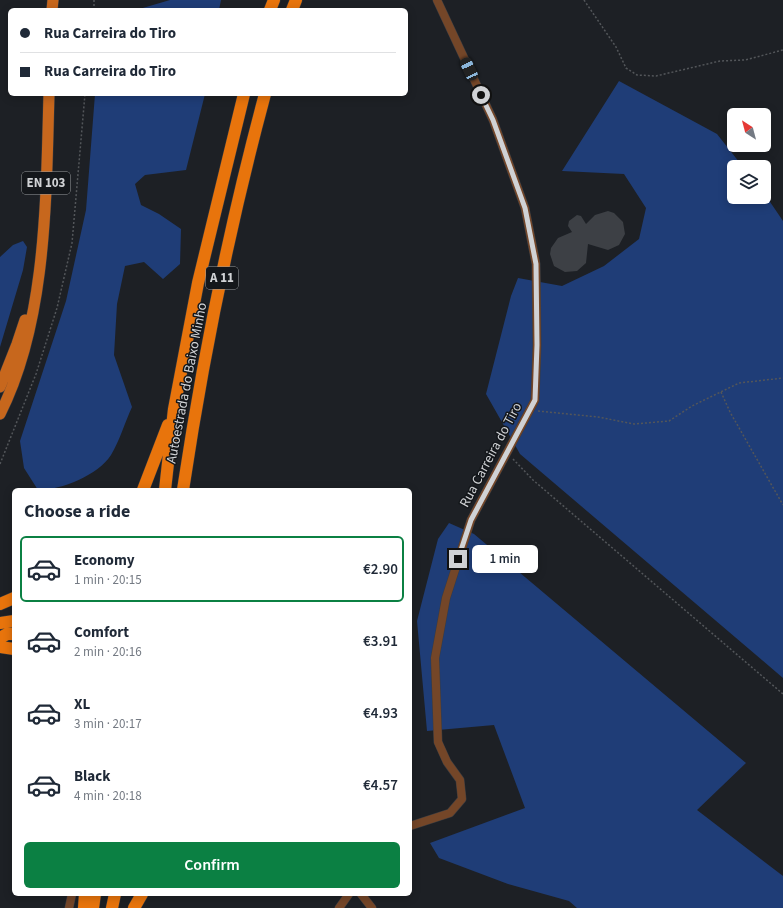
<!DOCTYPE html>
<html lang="en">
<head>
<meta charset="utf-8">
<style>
	:root { --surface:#fff; --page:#f6f6f7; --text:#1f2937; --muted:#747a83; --line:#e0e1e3; --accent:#0b8043 }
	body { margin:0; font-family:"Source Sans 3",sans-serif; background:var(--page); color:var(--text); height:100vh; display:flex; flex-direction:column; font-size:15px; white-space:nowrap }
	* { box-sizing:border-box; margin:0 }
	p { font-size:13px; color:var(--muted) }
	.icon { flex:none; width:22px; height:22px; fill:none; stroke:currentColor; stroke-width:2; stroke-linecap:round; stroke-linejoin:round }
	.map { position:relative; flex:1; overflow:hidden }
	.panel { position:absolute; left:12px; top:488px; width:400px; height:408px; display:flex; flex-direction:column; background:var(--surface); border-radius:6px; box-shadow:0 2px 10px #0003 }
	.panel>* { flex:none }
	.guide { position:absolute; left:8px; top:8px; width:400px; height:88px; border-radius:6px; box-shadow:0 2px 10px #0003; display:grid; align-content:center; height:88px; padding:0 12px; background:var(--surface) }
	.needle { width:26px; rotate:324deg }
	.fabs { position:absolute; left:727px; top:108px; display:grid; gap:8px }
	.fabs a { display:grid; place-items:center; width:44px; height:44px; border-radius:6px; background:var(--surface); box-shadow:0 2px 10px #0003; font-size:20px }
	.end { position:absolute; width:18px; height:18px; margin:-9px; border:5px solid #d0d2d5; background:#111; box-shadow:0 0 0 2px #111 }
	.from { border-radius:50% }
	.bubble { position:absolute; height:28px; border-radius:6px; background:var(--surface); box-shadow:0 2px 10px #0003; font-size:13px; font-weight:600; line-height:28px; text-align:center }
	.car { position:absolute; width:12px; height:24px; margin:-12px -6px; border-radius:5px; box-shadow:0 0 3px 1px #0007; background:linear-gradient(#222 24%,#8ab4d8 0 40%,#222 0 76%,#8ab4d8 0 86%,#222 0) }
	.guide b { display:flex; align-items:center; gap:14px; height:38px; font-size:15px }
	.guide b+b { border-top:1px solid var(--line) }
	.guide i { width:10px; height:10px; background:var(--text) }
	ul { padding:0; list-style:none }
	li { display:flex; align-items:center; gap:12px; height:66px; margin:0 8px 6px; padding:0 4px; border:2px solid transparent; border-radius:6px }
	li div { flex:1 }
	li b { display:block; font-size:15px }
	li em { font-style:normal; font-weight:600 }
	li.current { border-color:var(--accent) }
	li>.icon { width:36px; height:36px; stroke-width:1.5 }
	h2 { padding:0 12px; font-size:18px; line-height:48px }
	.action { display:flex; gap:8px; margin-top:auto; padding:8px 12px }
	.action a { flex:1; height:46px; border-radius:6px; background:var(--accent); color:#fff; font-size:16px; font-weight:600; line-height:46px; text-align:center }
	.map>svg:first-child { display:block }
	.green { fill:#1f3d77 }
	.building { fill:#3d4045 }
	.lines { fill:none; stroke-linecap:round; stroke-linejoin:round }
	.minor-casing { stroke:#3a3c41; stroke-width:9 }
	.primary-casing { stroke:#3a3c41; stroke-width:12 }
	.motorway-casing { stroke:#3a3c41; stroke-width:13 }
	.path { stroke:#53565a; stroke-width:1.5; stroke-dasharray:2 2; stroke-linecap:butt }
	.minor { stroke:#744628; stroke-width:8 }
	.primary { stroke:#c7671d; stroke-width:11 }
	.motorway { stroke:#e8740c; stroke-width:12 }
	.route { stroke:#d0d2d5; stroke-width:5 }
	.labels { text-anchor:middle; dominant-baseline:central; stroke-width:3; stroke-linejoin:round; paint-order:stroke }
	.shield { fill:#14171b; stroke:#989a9d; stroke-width:1 }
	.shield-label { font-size:13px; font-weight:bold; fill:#d0d2d5 }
	.street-label { font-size:14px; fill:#d0d2d5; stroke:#14171b }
</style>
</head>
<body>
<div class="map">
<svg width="783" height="908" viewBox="0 0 783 908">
	<rect width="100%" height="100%" fill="#1d2025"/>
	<path class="green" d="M170,0h51l-2,10h-83z
		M619,81l98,53 26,33h-9v30h30v-4l19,28v457l-263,-224 -34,-60 25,-98 7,-18 44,8 42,-20 35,-27 7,-31 -22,-34 -62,-3z
		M95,94h110l-19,76 -41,5 -10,9 6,21 18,9 22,15 -1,35 -17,15 -19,-17 -19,4 -8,38 -3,51 18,52c-7,15 -12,33 -21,48 -13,20 -49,35 -73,35l-14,-22 -4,-27 46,-140 20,-91z
		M23,241l4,6 -4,23 -23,77v-90l13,-12z
		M449,523l25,11 272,229 -49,47 86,66v32h-206l-8,-7 -61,-17 -69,-26 -9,-15 95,-35 -31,-83 -67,6 -10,-110 21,-82z"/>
	<path class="building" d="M608,211l6,2 9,9 2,12 -6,11 -11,5 -20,-6 -2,19 -9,8 -12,1 -11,-6 -4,-12 1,-6 7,-10 14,-6 -4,-6 1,-5 8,-6 4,1 5,8 9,-9z"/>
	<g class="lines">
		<g class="minor-casing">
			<path id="minor" d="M410,826l40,-13 12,-14 -2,-19 -13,-18 -9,-20 -3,-84 11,-60 25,-78 64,-120 2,-55 -1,-81 -11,-56 -32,-88 -56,-120
				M361,894l11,14
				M69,908l3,-14
				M339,908l10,-14"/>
		</g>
		<g class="primary-casing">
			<path id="primary" d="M52,10l1,-10
				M0,387l17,-43 8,-24
				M0,414c47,-93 46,-217 49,-320"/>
		</g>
		<g class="motorway-casing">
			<path id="motorway" d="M270,10l4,-10
				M292,10l4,-10
				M143,490l25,-65
				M165,490l9,-81 24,-126 46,-189
				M183,490c20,-133 47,-266 82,-396
				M0,604l14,-6
				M0,623l14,-2
				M0,638l7,-4h7
				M0,647l14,2
				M84,908l1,-14
				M93,908l2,-14
				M112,908l3,-14
				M134,908l8,-14"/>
		</g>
		<path class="path" d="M584,0l32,47 10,21 11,7 19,1 64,-15 25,-1 38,-10
			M94,10v-10
			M721,392l9,20 53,93
			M538,411l60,6 36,7 35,-3 23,-15 47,-23 44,-5
			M513,459l20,21 250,214
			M0,464l36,-90 21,-66 15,-65 13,-149"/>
		<use href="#minor" class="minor"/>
		<use href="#primary" class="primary"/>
		<use href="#motorway" class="motorway"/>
	</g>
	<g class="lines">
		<path class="route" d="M458,559l13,-39 64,-120 2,-55 -1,-81 -11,-56 -32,-88 -12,-25"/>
	</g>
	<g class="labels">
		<g class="shield">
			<rect x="22" y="172" width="48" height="22" rx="3"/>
			<rect x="206" y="267" width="32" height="22" rx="3"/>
		</g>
		<g class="shield-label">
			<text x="46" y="183">EN 103</text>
			<text x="222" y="278">A 11</text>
		</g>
		<g class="street-label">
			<text transform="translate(187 383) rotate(-79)">Autoestrada do Baixo Minho</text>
			<text transform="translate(491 455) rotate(-62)">Rua Carreira do Tiro</text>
		</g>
	</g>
</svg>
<div class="fabs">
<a><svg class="needle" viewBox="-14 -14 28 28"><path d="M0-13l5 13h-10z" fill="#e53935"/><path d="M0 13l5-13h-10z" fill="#747a83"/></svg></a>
<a><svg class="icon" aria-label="layers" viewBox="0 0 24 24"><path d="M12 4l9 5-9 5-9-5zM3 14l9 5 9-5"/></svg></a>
</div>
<i class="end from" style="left:481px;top:95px"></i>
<i class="end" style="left:458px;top:559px"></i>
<div class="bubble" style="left:472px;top:545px;width:66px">1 min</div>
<i class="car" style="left:469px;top:69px;rotate:335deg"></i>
<div class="guide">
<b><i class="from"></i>Rua Carreira do Tiro</b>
<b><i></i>Rua Carreira do Tiro</b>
</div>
<section class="panel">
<h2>Choose a ride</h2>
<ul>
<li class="current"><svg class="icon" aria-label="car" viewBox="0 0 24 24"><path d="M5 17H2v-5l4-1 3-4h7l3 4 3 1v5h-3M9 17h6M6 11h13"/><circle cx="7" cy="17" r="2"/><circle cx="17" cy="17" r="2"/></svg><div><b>Economy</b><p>1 min · 20:15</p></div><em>€2.90</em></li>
<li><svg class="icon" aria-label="car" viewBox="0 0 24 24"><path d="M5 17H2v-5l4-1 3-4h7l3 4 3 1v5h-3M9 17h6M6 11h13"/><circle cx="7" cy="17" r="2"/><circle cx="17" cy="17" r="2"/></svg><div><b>Comfort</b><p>2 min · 20:16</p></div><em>€3.91</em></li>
<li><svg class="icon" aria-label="car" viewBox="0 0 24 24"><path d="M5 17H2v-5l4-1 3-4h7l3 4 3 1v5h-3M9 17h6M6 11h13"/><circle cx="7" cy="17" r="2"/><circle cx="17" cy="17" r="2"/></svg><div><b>XL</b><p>3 min · 20:17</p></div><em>€4.93</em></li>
<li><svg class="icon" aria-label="car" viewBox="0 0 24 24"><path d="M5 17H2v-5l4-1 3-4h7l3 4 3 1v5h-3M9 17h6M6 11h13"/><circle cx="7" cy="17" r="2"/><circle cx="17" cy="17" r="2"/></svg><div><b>Black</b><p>4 min · 20:18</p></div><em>€4.57</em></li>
</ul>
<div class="action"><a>Confirm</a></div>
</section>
</div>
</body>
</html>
